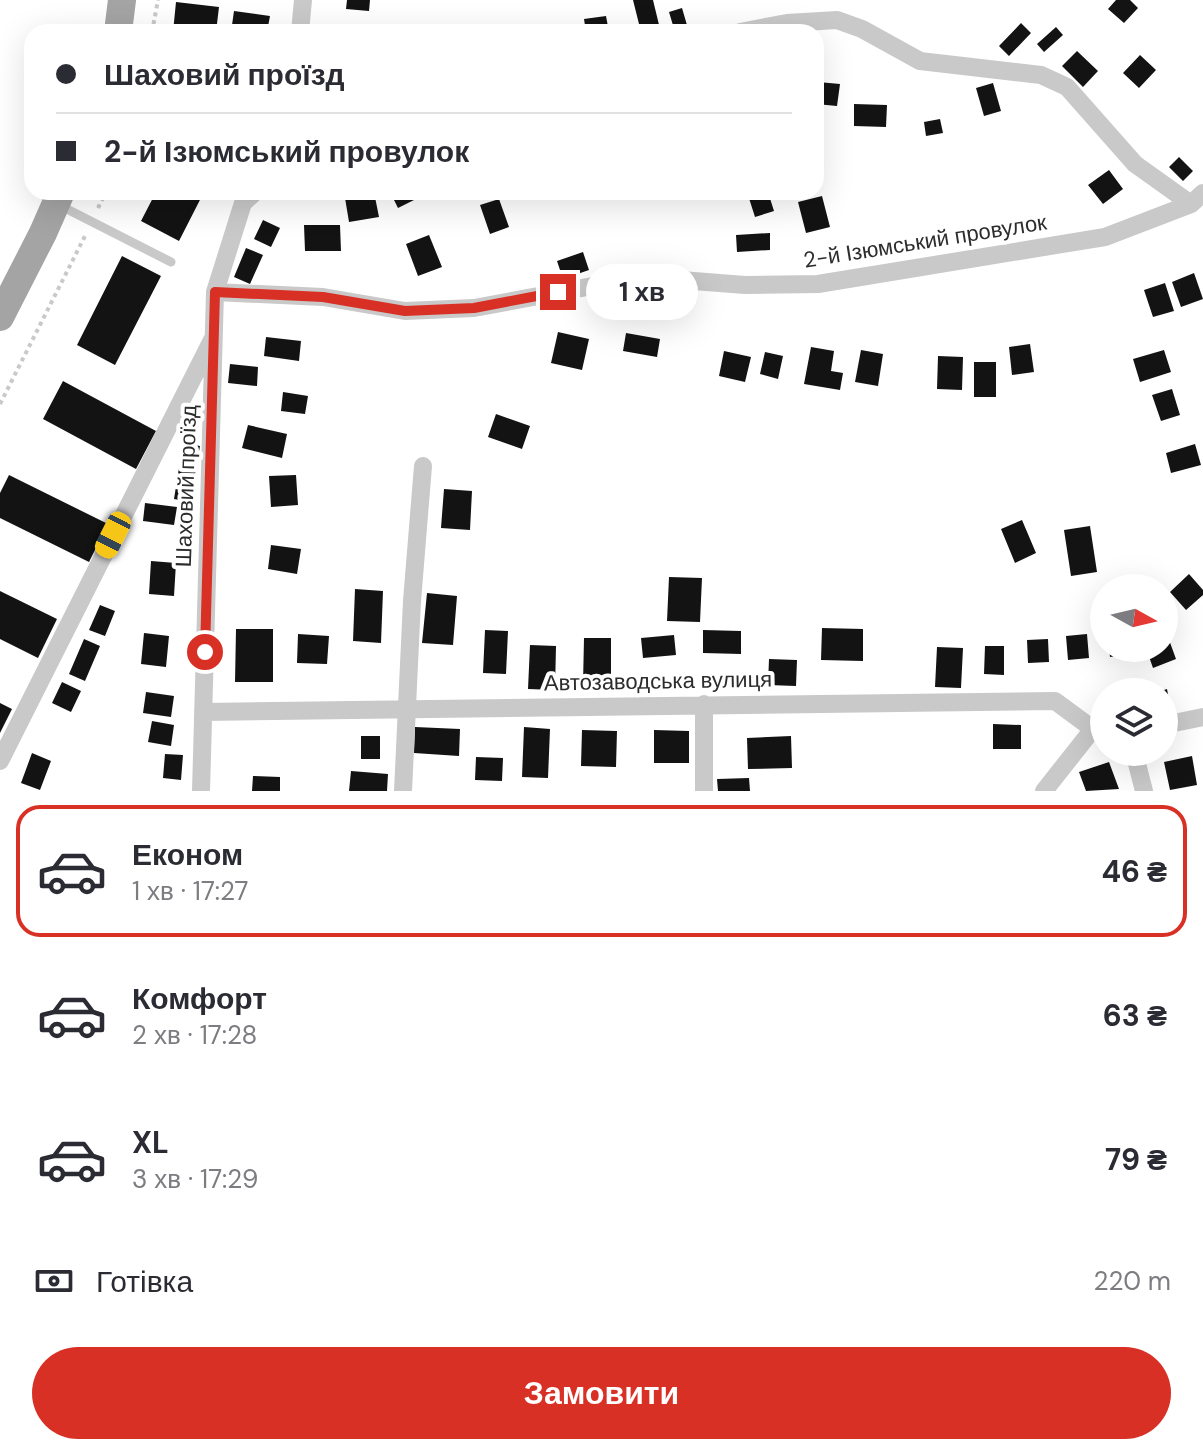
<!DOCTYPE html>
<html lang="uk">
<head>
<meta charset="utf-8">
<style>
	:root { --surface:#fff; --page:#f7f7f7; --text:#2b2b33; --muted:#7c7c81; --line:#e1e1e2; --accent:#d93025 }
	body { margin:0; font-family:"DM Sans",sans-serif; background:var(--page); color:var(--text); height:100vh; display:flex; flex-direction:column; font-size:30px; white-space:nowrap }
	* { box-sizing:border-box; margin:0 }
	p { font-size:26px; color:var(--muted) }
	.icon { flex:none; width:44px; height:44px; fill:none; stroke:currentColor; stroke-width:2; stroke-linecap:round; stroke-linejoin:round }
	.map { position:relative; height:791px; overflow:hidden }
	.details { display:flex; flex-direction:column; background:var(--surface); flex:1 }
	.details>* { flex:none }
	.guide { position:absolute; left:24px; top:24px; width:800px; height:176px; border-radius:24px; box-shadow:0 8px 32px #0002; display:grid; align-content:center; height:176px; padding:0 32px; background:var(--surface) }
	.needle { width:52px; rotate:98deg }
	.buttons { position:absolute; left:1090px; top:574px; display:grid; gap:16px }
	.buttons a { display:grid; place-items:center; width:88px; height:88px; border-radius:50%; background:var(--surface); box-shadow:0 8px 32px #0002; font-size:40px }
	.end { position:absolute; width:36px; height:36px; margin:-18px; border:10px solid #d93025; background:#fff; box-shadow:0 0 0 4px #fff }
	.from { border-radius:50% }
	.bubble { position:absolute; height:56px; border-radius:28px; background:var(--surface); box-shadow:0 8px 32px #0002; font-size:26px; font-weight:700; line-height:56px; text-align:center }
	.car { position:absolute; width:24px; height:48px; margin:-24px -12px; border-radius:10px; box-shadow:0 0 6px 2px #0007; background:linear-gradient(#f5c518 24%,#345 0 40%,#f5c518 0 76%,#345 0 86%,#f5c518 0) }
	.guide b { display:flex; align-items:center; gap:28px; height:76px; font-size:30px }
	.guide b+b { border-top:2px solid var(--line) }
	.guide i { width:20px; height:20px; background:var(--text) }
	ul { padding:14px 0 0; list-style:none }
	li { display:flex; align-items:center; gap:24px; height:132px; margin:0 16px 12px; padding:0 16px; border:4px solid transparent; border-radius:24px }
	li div { flex:1 }
	li b { display:block; font-size:30px }
	li em { font-style:normal; font-weight:700 }
	li.selected { border-color:var(--accent) }
	li>.icon { width:72px; height:72px; stroke-width:1.5 }
	.pay { display:flex; align-items:center; gap:20px; height:88px; padding:0 32px; font-size:30px }
	.pay p { margin-inline-start:auto }
	.action { display:flex; gap:16px; margin-top:auto; padding:16px 32px }
	.action a { flex:1; height:92px; border-radius:48px; background:var(--accent); color:#fff; font-size:32px; font-weight:700; line-height:92px; text-align:center }
	.map>svg:first-child { display:block }
	.building { fill:#131313 }
	.lines { fill:none; stroke-linecap:round; stroke-linejoin:round }
	.path { stroke:#c9c9c9; stroke-width:4; stroke-dasharray:4 4; stroke-linecap:butt }
	.lane { stroke:#c9c9c9; stroke-width:9 }
	.street { stroke:#c9c9c9; stroke-width:18 }
	.primary { stroke:#a4a4a4; stroke-width:28 }
	.route { stroke:#d93025; stroke-width:10 }
	.labels { text-anchor:middle; dominant-baseline:central; stroke-width:8; stroke-linejoin:round; paint-order:stroke }
	.street-label { font-size:22px; fill:#2c2c2c; stroke:#fff }
</style>
</head>
<body>
<div class="map">
<svg width="1203" height="791" viewBox="0 0 1203 791">
	<rect width="100%" height="100%" fill="#fff"/>
	<path class="building" d="M347,0h23l-1,11 -23,-2z
		M633,0h20l7,29 -19,3z
		M1116,0h14l8,8 -14,15 -16,-14z
		M176,2l43,5 -3,25h-43z
		M682,8l7,24h-14l-6,-20z
		M234,11l36,5 -3,16h-36z
		M606,16l3,16h-23l-2,-13z
		M1021,23l10,10 -22,23 -10,-10z
		M1056,27l7,8 -19,17 -7,-8z
		M1077,51l21,20 -15,16 -21,-21z
		M1140,55l16,15 -17,18 -16,-15z
		M818,82l22,2 -3,22 -21,-2z
		M993,83l8,28 -17,5 -8,-28z
		M854,104l33,1 -1,22 -32,-1z
		M940,119l3,14 -17,3 -2,-14z
		M1179,157l14,14 -10,10 -14,-14z
		M1109,170l14,19 -20,15 -15,-19z
		M156,192h48l-25,49 -38,-20z
		M344,192h30l5,25 -30,5z
		M390,192h40l-32,16z
		M747,192h21l6,19 -19,6z
		M822,196l8,31 -24,6 -8,-31z
		M499,199l10,28 -19,7 -10,-29z
		M263,220l17,8 -9,19 -17,-8z
		M304,225h36l1,26h-36z
		M770,233v17l-33,2 -1,-17z
		M429,235l13,32 -24,9 -12,-32z
		M246,248l17,7 -13,29 -16,-7z
		M583,252l6,18 -26,9 -6,-18z
		M122,256l39,20 -46,89 -38,-20z
		M1194,273l9,26 -22,8 -9,-25z
		M1165,283l9,28 -21,6 -9,-27z
		M558,332l31,7 -7,31 -31,-7z
		M626,333l34,6 -3,18 -34,-6z
		M266,337l35,4 -2,20 -35,-5z
		M1030,344l4,28 -22,3 -3,-28z
		M811,347l23,4 -3,20 12,2 -3,17 -36,-6z
		M861,350l22,4 -5,32 -23,-4z
		M1164,350l7,22 -31,10 -7,-23z
		M724,351l27,6 -6,25 -26,-6z
		M765,352l18,4 -5,23 -18,-5z
		M938,356l25,1 -1,33 -25,-1z
		M974,362h22v35h-22z
		M230,364l28,3 -1,19 -29,-3z
		M63,381l93,50 -20,38 -93,-50z
		M1172,389l8,26 -19,6 -9,-26z
		M283,392l25,4 -3,18 -24,-3z
		M496,414l34,12 -8,23 -34,-12z
		M248,425l39,9 -5,24 -40,-10z
		M183,443l17,3 -10,56 -16,-3z
		M1195,444l6,21 -30,8 -5,-20z
		M9,475l99,49 -19,38 -89,-44v-25z
		M296,475l2,30 -27,2 -2,-31z
		M444,489l28,2 -2,39 -29,-2z
		M145,503l32,4 -3,18 -31,-4z
		M1022,520l14,33 -21,10 -14,-34z
		M1090,526l7,46 -26,4 -7,-46z
		M271,545l30,4 -4,25 -29,-5z
		M151,561l25,2 -2,33 -25,-2z
		M1189,574l14,16v5l-17,15 -16,-18z
		M669,577l33,1 -2,44 -33,-1z
		M355,589l28,2 -2,52 -28,-2z
		M0,591l57,28 -19,39 -38,-19z
		M427,593l30,3 -4,49 -31,-2z
		M100,605l15,6 -10,25 -16,-6z
		M1164,626l12,33 -23,9 -7,-20h18z
		M822,628l41,1v32l-42,-1z
		M236,629h37v53h-38z
		M485,630l23,1 -2,43 -23,-1z
		M703,630l38,1v23l-38,-1z
		M144,633l25,3 -3,31 -25,-3z
		M298,634l31,2 -2,28 -30,-1z
		M1087,634l2,24 -21,2 -2,-24z
		M674,635l2,20 -33,3 -2,-20z
		M584,638h27v46h-28z
		M84,639l16,7 -15,35 -16,-7z
		M1048,639l1,23 -21,1 -1,-23z
		M530,645l26,1 -1,44 -27,-1z
		M985,646h19v29l-20,-1z
		M937,647l26,1 -2,40 -26,-1z
		M1109,648h26l1,5 -26,4z
		M769,659l28,1 -1,26 -28,-1z
		M62,682l19,9 -10,21 -19,-9z
		M1167,689l4,21 -7,2v-22z
		M146,692l28,4 -3,21 -28,-4z
		M0,703l12,6 -12,24z
		M152,721l22,4 -3,21 -23,-4z
		M993,724l28,1v24h-28z
		M415,727l45,2 -1,27 -45,-3z
		M524,727l26,2 -2,49 -26,-1z
		M582,730l35,1 -1,36 -35,-1z
		M654,730l35,1v32h-35z
		M361,736h19v23h-19z
		M791,736l1,32 -44,1 -1,-31z
		M32,753l19,8 -11,29 -19,-7z
		M165,754l18,1 -2,25 -18,-2z
		M1192,756l5,29 -27,5 -6,-28z
		M476,757l27,1 -1,23 -27,-1z
		M1109,762l10,27 -33,2 -7,-19z
		M351,771l37,3 -1,17h-38z
		M253,776l27,1v14h-28z
		M749,778l1,13h-32l-1,-12z"/>
	<g class="lines">
		<path class="path" d="M152,32l6,-32
			M98,208l8,-16
			M0,404l86,-170"/>
		<path class="lane" d="M59,205l112,57"/>
		<path class="street" d="M300,32l3,-32
			M740,32l47,-9 50,-3 25,9 58,32 121,14 26,12 68,77 56,40
			M215,292l108,5 82,14 69,-3 140,-26 67,-2 64,5 73,-1 287,-47 86,-33 12,-11
			M704,704v87
			M203,712l852,-11 38,28 11,1
			M1164,725l39,-8
			M1134,752l10,39
			M0,761l212,-421
			M201,791l14,-499 28,-89 12,-11
			M403,791l9,-190 11,-135
			M1044,791l49,-62"/>
		<path class="primary" d="M118,32l4,-32
			M0,317l43,-84 18,-41"/>
	</g>
	<g class="lines">
		<path class="route" d="M205,652l10,-360 108,5 82,14 69,-3 84,-16"/>
	</g>
	<g class="labels">
		<g class="street-label">
			<text transform="translate(925 241) rotate(-9)">2-й Ізюмський провулок</text>
			<text transform="translate(186 486) rotate(-88)">Шаховий проїзд</text>
			<text transform="translate(658 681) rotate(-1)">Автозаводська вулиця</text>
		</g>
	</g>
</svg>
<div class="buttons">
<a><svg class="needle" viewBox="-14 -14 28 28"><path d="M0-13l5 13h-10z" fill="#e53935"/><path d="M0 13l5-13h-10z" fill="#7c7c81"/></svg></a>
<a><svg class="icon" aria-label="layers" viewBox="0 0 24 24"><path d="M12 4l9 5-9 5-9-5zM3 14l9 5 9-5"/></svg></a>
</div>
<i class="end from" style="left:205px;top:652px"></i>
<i class="end" style="left:558px;top:292px"></i>
<div class="bubble" style="left:586px;top:264px;width:112px">1 хв</div>
<i class="car" style="left:113px;top:535px;rotate:207deg"></i>
<div class="guide">
<b><i class="from"></i>Шаховий проїзд</b>
<b><i></i>2-й Ізюмський провулок</b>
</div>
</div>
<section class="details">
<ul>
<li class="selected"><svg class="icon" aria-label="car" viewBox="0 0 24 24"><path d="M5 17H2v-5l4-1 3-4h7l3 4 3 1v5h-3M9 17h6M6 11h13"/><circle cx="7" cy="17" r="2"/><circle cx="17" cy="17" r="2"/></svg><div><b>Економ</b><p>1 хв · 17:27</p></div><em>46 ₴</em></li>
<li><svg class="icon" aria-label="car" viewBox="0 0 24 24"><path d="M5 17H2v-5l4-1 3-4h7l3 4 3 1v5h-3M9 17h6M6 11h13"/><circle cx="7" cy="17" r="2"/><circle cx="17" cy="17" r="2"/></svg><div><b>Комфорт</b><p>2 хв · 17:28</p></div><em>63 ₴</em></li>
<li><svg class="icon" aria-label="car" viewBox="0 0 24 24"><path d="M5 17H2v-5l4-1 3-4h7l3 4 3 1v5h-3M9 17h6M6 11h13"/><circle cx="7" cy="17" r="2"/><circle cx="17" cy="17" r="2"/></svg><div><b>XL</b><p>3 хв · 17:29</p></div><em>79 ₴</em></li>
</ul>
<div class="pay"><svg class="icon" aria-label="cash" viewBox="0 0 24 24"><path d="M3 7h18v10H3z"/><circle cx="12" cy="12" r="2"/></svg>Готівка<p>220 m</p></div>
<div class="action"><a>Замовити</a></div>
</section>
</body>
</html>
